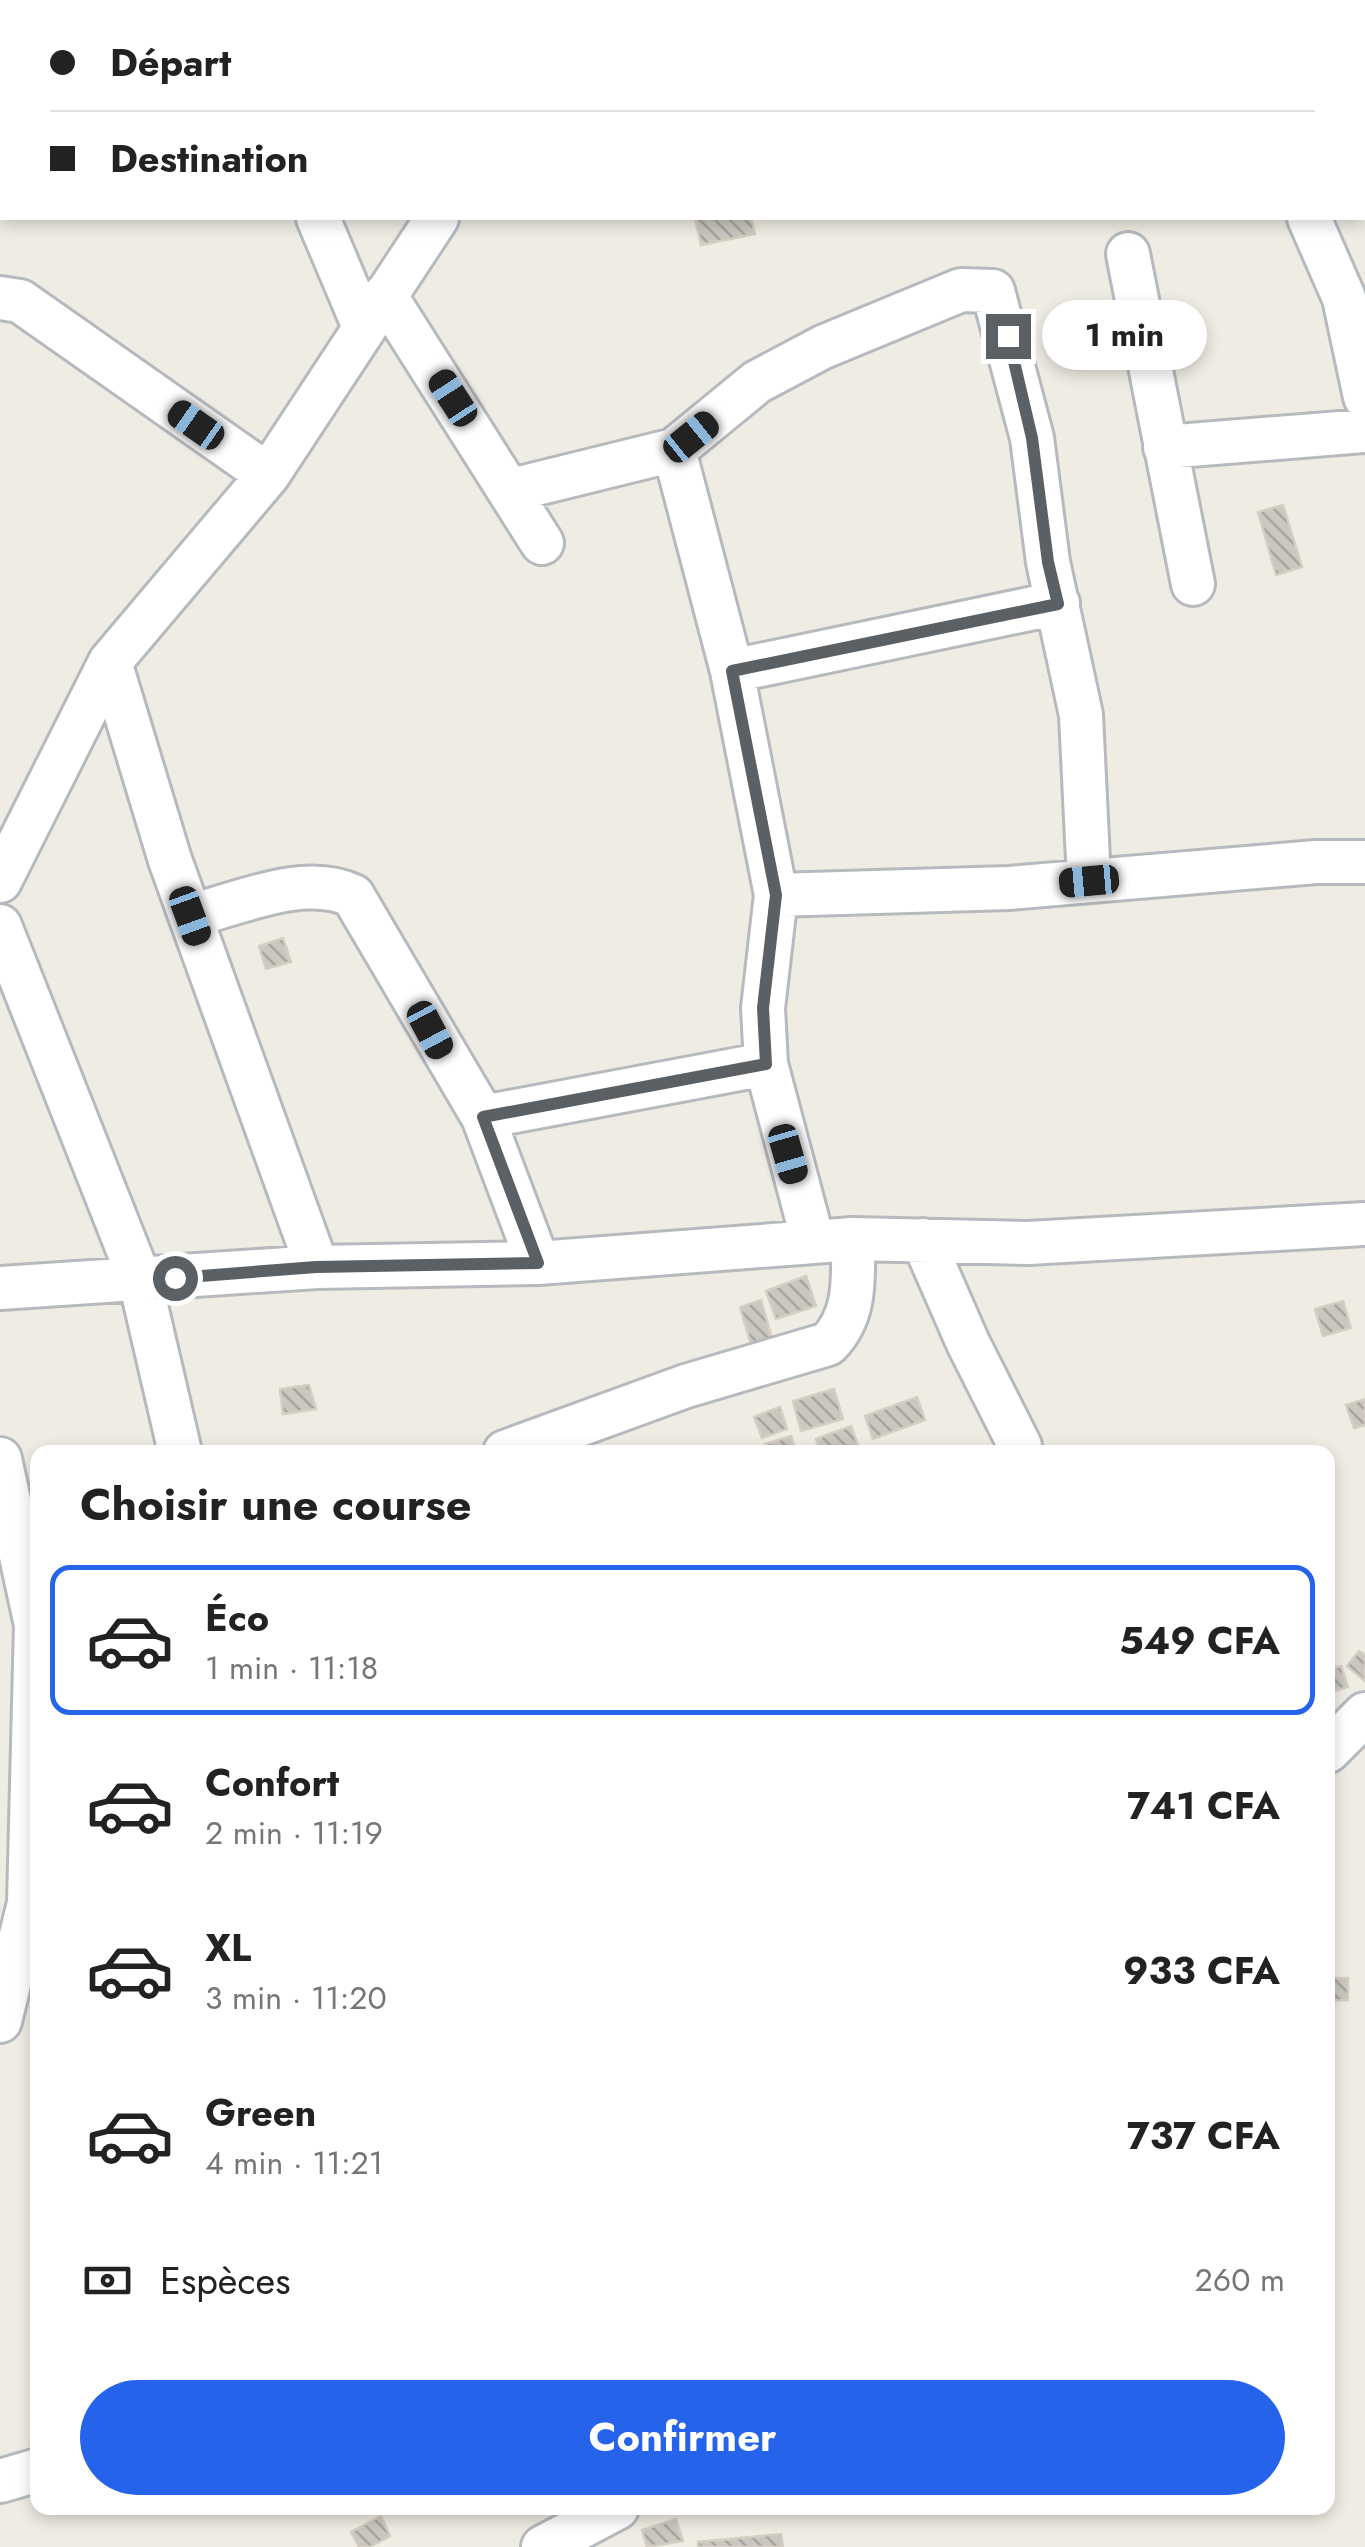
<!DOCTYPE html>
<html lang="fr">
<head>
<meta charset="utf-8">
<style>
	:root { --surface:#fff; --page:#f2f2f2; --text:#222; --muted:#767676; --line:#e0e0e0; --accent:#2563eb }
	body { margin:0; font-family:Jost,sans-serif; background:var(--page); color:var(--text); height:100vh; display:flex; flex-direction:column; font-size:38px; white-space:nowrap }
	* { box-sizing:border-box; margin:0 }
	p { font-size:32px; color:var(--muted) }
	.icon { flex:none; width:55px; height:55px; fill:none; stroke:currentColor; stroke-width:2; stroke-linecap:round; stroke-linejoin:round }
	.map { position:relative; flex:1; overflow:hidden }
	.drawer { position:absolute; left:30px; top:1445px; width:1305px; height:1070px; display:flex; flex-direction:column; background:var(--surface); border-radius:20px; box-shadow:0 5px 15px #0003 }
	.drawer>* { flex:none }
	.guide { position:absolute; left:0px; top:0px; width:1365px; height:220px; box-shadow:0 5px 15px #0003; display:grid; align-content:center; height:220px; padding:0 50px; background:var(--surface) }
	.end { position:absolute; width:45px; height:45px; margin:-22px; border:12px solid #5b6065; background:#fff; box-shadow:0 0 0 5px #fff }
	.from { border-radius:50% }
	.bubble { position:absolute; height:70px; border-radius:35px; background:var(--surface); box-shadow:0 5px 15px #0003; font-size:32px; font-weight:700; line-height:70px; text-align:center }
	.car { position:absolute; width:30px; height:60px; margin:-30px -15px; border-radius:12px; box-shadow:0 0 8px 2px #0007; background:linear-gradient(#222 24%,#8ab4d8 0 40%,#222 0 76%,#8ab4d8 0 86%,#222 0) }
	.guide b { display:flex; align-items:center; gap:35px; height:95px; font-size:38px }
	.guide b+b { border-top:2px solid var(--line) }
	.guide i { width:25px; height:25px; background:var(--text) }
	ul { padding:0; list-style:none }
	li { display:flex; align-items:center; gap:30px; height:150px; margin:0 20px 15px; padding:0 30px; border:5px solid transparent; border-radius:20px }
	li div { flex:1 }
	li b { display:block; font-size:38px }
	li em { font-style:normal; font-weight:700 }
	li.on { border-color:var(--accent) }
	li>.icon { width:90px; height:90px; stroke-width:1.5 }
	h2 { padding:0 50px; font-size:45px; line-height:120px }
	.pay { display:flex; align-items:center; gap:25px; height:110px; padding:0 50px; font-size:38px }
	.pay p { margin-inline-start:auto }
	.primary-button { display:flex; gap:20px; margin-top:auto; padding:20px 50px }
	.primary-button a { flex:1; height:115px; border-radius:60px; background:var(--accent); color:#fff; font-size:40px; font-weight:700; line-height:115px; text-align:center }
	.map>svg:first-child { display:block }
	.building { fill:url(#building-back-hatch); stroke:#d5cec1; stroke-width:2.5 }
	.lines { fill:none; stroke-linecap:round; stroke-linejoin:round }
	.minor-casing { stroke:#b6babf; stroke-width:48 }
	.minor { stroke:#fff; stroke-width:42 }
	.route { stroke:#5b6065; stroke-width:12 }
</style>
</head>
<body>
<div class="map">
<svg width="1365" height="2547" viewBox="0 0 1365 2547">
	<defs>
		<pattern id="building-back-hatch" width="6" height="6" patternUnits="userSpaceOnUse" patternTransform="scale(2.5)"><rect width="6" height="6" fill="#cac7c0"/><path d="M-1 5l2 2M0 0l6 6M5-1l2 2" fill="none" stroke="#a7a5a0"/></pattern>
	</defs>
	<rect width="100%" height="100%" fill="#efece3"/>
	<path class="building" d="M695,218h56l4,16 -54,11z
		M1283,505l19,62 -26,8 -18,-63z
		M283,938l8,24 -25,7 -7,-23z
		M806,1276l10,30 -40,13 -10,-28z
		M761,1300l12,42 -21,6 -12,-41z
		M1343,1301l8,27 -28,8 -8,-27z
		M309,1385l7,24 -33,5 -3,-25z
		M834,1389l9,30 -42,12 -8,-30z
		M917,1397l8,23 -52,19 -8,-23z
		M1365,1399v26l-11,3 -8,-23z
		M780,1407l7,22 -25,9 -8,-21z
		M851,1426l7,19 -37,7 -5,-13z
		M791,1436l5,16h-28l-3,-8z
		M1359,1651l6,4v26l-18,-15z
		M1341,1666l7,21 -20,6v-23z
		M1328,1978h20v22l-20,1z
		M381,2516l9,20 -20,11h-11l-8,-15z
		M676,2519l7,22 -36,6 -5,-17z
		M781,2534l2,13h-85v-5z"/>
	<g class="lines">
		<g class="minor-casing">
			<path id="minor" d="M475,0l2,2
				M1227,0l1,2
				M245,2l5,-2
				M585,2l1,-2
				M0,63l2,-1
				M318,218l46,109
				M1309,218l35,80 21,99
				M1128,254l65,330
				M385,295l157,248
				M0,298l20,3 248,174
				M1165,447l200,-16
				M674,450l58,221 44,224 -13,113 3,56 47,177
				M512,490l162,-40 83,-68 66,-35 138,-57 32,1 39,147 16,124 33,153 8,166
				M110,662l60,198 147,407
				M732,671l326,-68
				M0,881l110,-219 158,-187 169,-257
				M776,895l233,-7 307,-26h49
				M190,916c50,-13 115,-43 163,-20l130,221
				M0,926l140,354 40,172
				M923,1240l45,103 52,103
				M538,1263l-55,-146 283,-53
				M0,1288l317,-21 221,-4 315,-24 175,4 337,-19
				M505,1452l181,-66 142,-42c29,-29 25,-67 25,-105
				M0,1459l36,166 -7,278
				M1328,1751l37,-37
				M0,2021l29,-118 9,-12
				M0,2481l38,-11
				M543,2547l74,-39"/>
		</g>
		<use href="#minor" class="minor"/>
	</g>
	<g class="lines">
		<path class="route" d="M175,1278l141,-11 222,-4 -55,-146 283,-53 -3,-56 13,-113 -44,-224 326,-67 -10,-42 -16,-124 -24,-102"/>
	</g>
</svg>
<i class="end from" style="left:175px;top:1278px"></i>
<i class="end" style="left:1008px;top:336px"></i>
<div class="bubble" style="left:1042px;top:300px;width:165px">1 min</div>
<i class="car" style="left:453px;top:398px;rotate:327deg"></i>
<i class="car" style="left:196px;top:425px;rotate:305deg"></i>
<i class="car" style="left:691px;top:437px;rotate:51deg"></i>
<i class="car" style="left:1089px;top:881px;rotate:265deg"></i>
<i class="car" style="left:190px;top:916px;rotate:160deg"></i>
<i class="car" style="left:430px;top:1030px;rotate:152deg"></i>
<i class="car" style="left:788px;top:1154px;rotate:164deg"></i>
<div class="guide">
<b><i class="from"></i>Départ</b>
<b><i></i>Destination</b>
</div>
<section class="drawer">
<h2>Choisir une course</h2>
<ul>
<li class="on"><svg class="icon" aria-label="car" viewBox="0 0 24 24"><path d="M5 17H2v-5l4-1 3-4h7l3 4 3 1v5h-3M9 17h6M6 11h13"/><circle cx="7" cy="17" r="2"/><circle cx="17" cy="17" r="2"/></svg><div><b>Éco</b><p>1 min · 11:18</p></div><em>549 CFA</em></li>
<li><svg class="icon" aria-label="car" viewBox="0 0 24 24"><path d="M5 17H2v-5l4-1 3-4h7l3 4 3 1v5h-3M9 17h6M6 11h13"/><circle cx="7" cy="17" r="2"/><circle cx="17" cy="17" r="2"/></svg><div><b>Confort</b><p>2 min · 11:19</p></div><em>741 CFA</em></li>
<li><svg class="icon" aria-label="car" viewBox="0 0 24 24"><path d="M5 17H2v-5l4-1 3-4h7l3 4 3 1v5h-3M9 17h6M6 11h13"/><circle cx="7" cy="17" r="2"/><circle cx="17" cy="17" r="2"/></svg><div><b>XL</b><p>3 min · 11:20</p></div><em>933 CFA</em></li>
<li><svg class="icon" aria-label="car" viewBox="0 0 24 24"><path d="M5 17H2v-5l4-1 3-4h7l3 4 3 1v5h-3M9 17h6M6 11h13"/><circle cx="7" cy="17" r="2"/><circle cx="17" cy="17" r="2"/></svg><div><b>Green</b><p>4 min · 11:21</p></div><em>737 CFA</em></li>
</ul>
<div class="pay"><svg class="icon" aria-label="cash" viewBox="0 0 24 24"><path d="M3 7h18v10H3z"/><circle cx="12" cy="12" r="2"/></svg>Espèces<p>260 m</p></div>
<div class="primary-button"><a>Confirmer</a></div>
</section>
</div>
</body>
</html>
